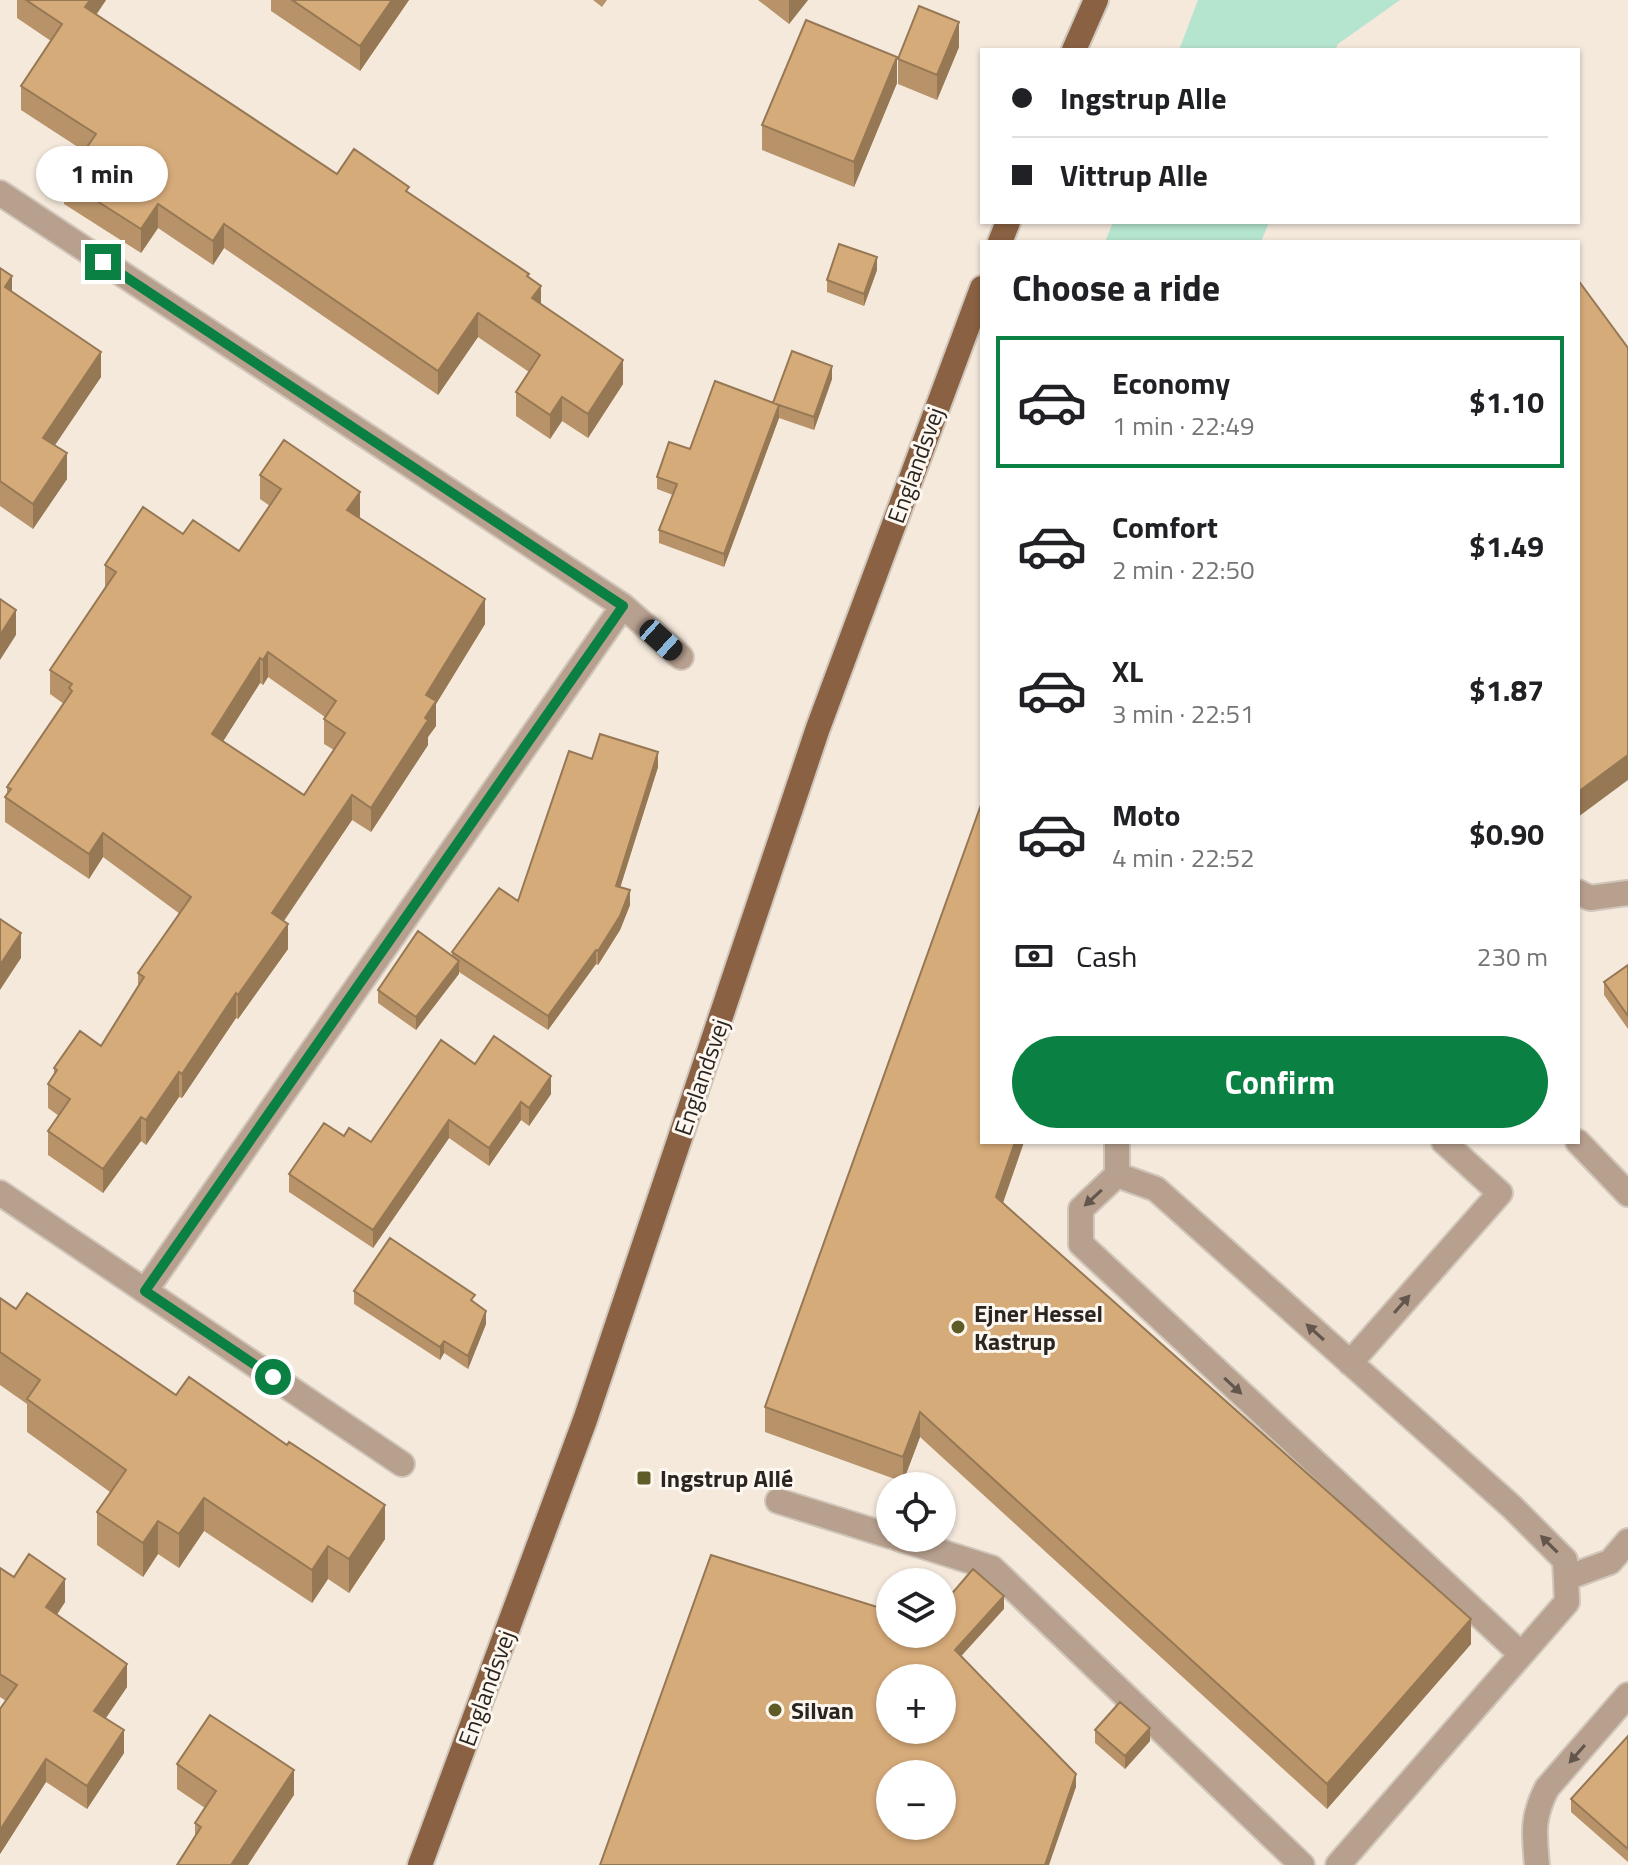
<!DOCTYPE html>
<html lang="en">
<head>
<meta charset="utf-8">
<style>
	:root { --surface:#fff; --page:#f6f6f6; --text:#202124; --muted:#757577; --line:#e0e0e0; --accent:#0b8043 }
	body { margin:0; font-family:"Titillium Web",sans-serif; background:var(--page); color:var(--text); height:100vh; display:flex; flex-direction:column; font-size:30px; white-space:nowrap }
	* { box-sizing:border-box; margin:0 }
	p { font-size:26px; color:var(--muted) }
	.icon { flex:none; width:44px; height:44px; fill:none; stroke:currentColor; stroke-width:2; stroke-linecap:round; stroke-linejoin:round }
	.map { position:relative; flex:1; overflow:hidden }
	.sheet { position:absolute; left:980px; top:240px; width:600px; height:904px; display:flex; flex-direction:column; background:var(--surface); border-radius:0px; box-shadow:0 2px 6px #0004 }
	.sheet>* { flex:none }
	.banner { position:absolute; left:980px; top:48px; width:600px; height:176px; border-radius:0px; box-shadow:0 2px 6px #0004; display:grid; align-content:center; height:176px; padding:0 32px; background:var(--surface) }
	.tools { position:absolute; left:876px; top:1472px; display:grid; gap:16px }
	.tools a { display:grid; place-items:center; width:80px; height:80px; border-radius:50%; background:var(--surface); box-shadow:0 2px 6px #0004; font-size:40px }
	.end { position:absolute; width:36px; height:36px; margin:-18px; border:10px solid #0b8043; background:#fff; box-shadow:0 0 0 4px #fff }
	.from { border-radius:50% }
	.bubble { position:absolute; height:56px; border-radius:28px; background:var(--surface); box-shadow:0 2px 6px #0004; font-size:26px; font-weight:700; line-height:56px; text-align:center }
	.car { position:absolute; width:24px; height:48px; margin:-24px -12px; border-radius:10px; box-shadow:0 0 6px 2px #0007; background:linear-gradient(#222 24%,#8ab4d8 0 40%,#222 0 76%,#8ab4d8 0 86%,#222 0) }
	.banner b { display:flex; align-items:center; gap:28px; height:76px; font-size:30px }
	.banner b+b { border-top:2px solid var(--line) }
	.banner i { width:20px; height:20px; background:var(--text) }
	ul { padding:0; list-style:none }
	li { display:flex; align-items:center; gap:24px; height:132px; margin:0 16px 12px; padding:0 16px; border:4px solid transparent; border-radius:0px }
	li div { flex:1 }
	li b { display:block; font-size:30px }
	li em { font-style:normal; font-weight:700 }
	li.current { border-color:var(--accent) }
	li>.icon { width:72px; height:72px; stroke-width:1.5 }
	h2 { padding:0 32px; font-size:36px; line-height:96px }
	.pay { display:flex; align-items:center; gap:20px; height:88px; padding:0 32px; font-size:30px }
	.pay p { margin-inline-start:auto }
	.cta { display:flex; gap:16px; margin-top:auto; padding:16px 32px }
	.cta a { flex:1; height:92px; border-radius:48px; background:var(--accent); color:#fff; font-size:32px; font-weight:700; line-height:92px; text-align:center }
	.map>svg:first-child { display:block }
	.green { fill:#b6e5cf }
	.lines { fill:none; stroke-linecap:round; stroke-linejoin:round }
	.minor-casing { stroke:#d0c6ba; stroke-width:28 }
	.major-casing { stroke:#d0c6ba; stroke-width:28 }
	.minor { stroke:#b8a08f; stroke-width:24 }
	.major { stroke:#8a6142; stroke-width:24 }
	.wall { fill:#b89369; fill-rule:evenodd }
	.shaded-wall { fill:#967855 }
	.building { fill:#d6ab7a; stroke:#967855; stroke-width:2; fill-rule:evenodd }
	.oneway { fill:#63564d }
	.route { stroke:#0b8043; stroke-width:10 }
	.poi-dot { fill:#5f5c28; stroke:#fef7ef; stroke-width:3 }
	.labels { text-anchor:middle; dominant-baseline:central; stroke-width:6; stroke-linejoin:round; paint-order:stroke }
	.street-label { font-size:24px; fill:#2a2521; stroke:#fef7ef }
	.poi-label { font-size:24px; font-weight:bold; fill:#2a2521; stroke:#fef7ef; text-anchor:start }
</style>
</head>
<body>
<div class="map">
<svg width="1628" height="1865" viewBox="0 0 1628 1865">
	<rect width="100%" height="100%" fill="#f5e9dc"/>
	<path class="green" d="M1198,0h202l-62,44 -3,6h-156z
		M1113,222h156l-8,20h-156z"/>
	<g class="lines">
		<g class="minor-casing">
			<path id="minor" d="M0,193l623,413 58,51
				M1578,892l12,6 38,-5
				M1117,1142v33
				M1578,1142l50,52
				M0,1193l402,271
				M145,1291l478,-685
				M1350,1363l150,-170 -56,-51
				M778,1501l112,35
				M897,1538l95,30 310,297
				M1566,1578l44,-16 18,-21
				M1338,1865l229,-263 -2,-42 -53,-53 -356,-318 -39,-14 -36,34v35l440,410
				M1537,1865c-3,-32 -5,-48 10,-77l81,-93"/>
		</g>
		<g class="major-casing">
			<path id="major" d="M1074,50l22,-50
				M1000,242l8,-20
				M420,1865l165,-445 233,-692 164,-440"/>
		</g>
		<use href="#minor" class="minor"/>
		<use href="#major" class="major"/>
	</g>
	<path class="wall" d="M17,0h89l-10,15 241,159 72,19 120,84 12,27 82,80 -35,54 -26,-17 -12,18 -34,-23v-24l13,-20 -51,-35 -40,58 -214,-147 -11,17 -55,-37 -17,25 -77,-49v-24l20,-29 -63,-41v-24l30,-45 -34,-23z
		M271,0h138l-49,71 -89,-60z
		M593,0h14l-5,7z
		M758,0h50l-19,24z
		M959,47l-22,53 -39,-16v-25z
		M897,83l-43,104 -92,-37v-25z
		M0,268l12,24 89,85 -47,68 13,34 -34,50 -33,-23z
		M877,270l-13,36 -37,-14v-12z
		M832,379l-18,51 -35,-12 -55,149 -65,-24v-13l14,-35 -16,-6v-12l33,-28z
		M260,475l100,41 -1,2 126,106 -49,80v22l-8,11v8l-57,87 -19,-12 -68,101 4,28 -50,70 -2,-1 -54,80 -3,-1 -33,48 -5,-4 -38,52 -55,-38v-24l11,-15 -11,-8v-24l6,-10v-6l47,-22 37,-59v-14l42,-59 -77,-57 -14,22 -84,-57v-25l2,-3v-7l57,-83 -14,-10v-24l55,-82v-23l78,-31 56,17 31,-45 -10,-7zM268,677l57,40 -1,2v25l10,6 -30,45 -81,-54 37,-58 3,2z
		M592,759l66,8 -38,120 10,18 -10,25 -22,35 -2,-1 -48,66 -89,-58 -43,58 -38,-27v-13l74,-35v-3l66,-51z
		M1628,965v64l-24,-34v-13z
		M475,1064l76,30 -22,32 -8,-6 -32,46 -40,-28 -76,110 -84,-56v-18l55,-38 27,6z
		M1024,1142l-21,61 468,441 -144,165 -407,-372 -17,45 -138,-50v-25z
		M354,1291l121,12 11,21 -18,45 -24,-16 -4,7 -86,-56z
		M0,1298l385,241 -36,54 -21,-14 -16,24 -108,-72 -25,37 -21,-14 -15,23 -46,-32v-33l13,-20 -83,-60v-28l-27,-19z
		M0,1568l14,9 51,25 -8,13 70,72 -21,31 18,35 -37,56 -41,-27 -46,72v-145l6,-8 -6,-4z
		M1095,1730l55,11 -25,28 -30,-26z
		M1628,1736v126l-57,-50v-13z
		M177,1764l117,31 -99,42v-14l10,-15 -28,-19z"/>
	<path class="shaded-wall" d="M90,0h16l-21,31v-24z
		M392,0h17l-49,71v-25z
		M789,0h19l-19,24z
		M959,22v25l-22,53v-25z
		M897,57v26l-43,104v-25z
		M158,204v24l-17,25v-24z
		M224,224v24l-11,17v-24z
		M877,257v13l-13,36v-12z
		M12,276v25l-7,-14z
		M541,286v24l-9,-12z
		M478,313v24l-40,58v-24z
		M101,352v25l-58,86v-25z
		M623,360v24l-35,54v-24z
		M832,366v13l-18,51v-13z
		M562,397v24l-12,18v-24z
		M779,405v13l-55,149v-13z
		M67,453v26l-34,50v-25z
		M360,492v24l-13,19v-25z
		M485,599v25l-49,80v22l-8,11v8l-57,87v-24l55,-113z
		M16,610v25l-16,25v-25z
		M268,652v25l-5,8v-25z
		M260,658v25l-48,76v-25z
		M658,752v15l-42,134v-15z
		M1628,755v25l-50,37v-25z
		M352,795v25l-80,118v-25z
		M103,833v24l-14,22v-25z
		M630,890v15l-10,25 -22,35v-14z
		M288,924v25l-50,70v-24z
		M21,933v25l-21,32v-25z
		M596,950v14l-48,66v-14z
		M459,961v13l-43,56v-13z
		M236,993v25l-54,80v-24z
		M179,1072v25l-33,48v-25z
		M551,1076v18l-22,32v-18z
		M521,1102v18l-32,46v-18z
		M141,1117v24l-38,52v-24z
		M449,1120v18l-76,110v-18z
		M1015,1142h9l-28,80v-25z
		M486,1311v13l-18,45v-13z
		M444,1341v12l-4,7v-13z
		M920,1412v25l-17,45v-25z
		M204,1498v33l-25,37v-34z
		M385,1505v34l-36,54v-34z
		M158,1521v33l-15,23v-34z
		M328,1546v33l-16,24v-33z
		M65,1579v23l-19,28v-23z
		M1004,1596v13l-49,54v-13z
		M1471,1619v25l-144,165v-25z
		M127,1664v23l-33,48v-24z
		M1150,1728v13l-25,28v-13z
		M124,1730v23l-37,56v-23z
		M46,1759v23l-46,72v-24z
		M294,1770v25l-46,70h-17z
		M1076,1774v13l-27,78h-4z"/>
	<path class="building" d="M26,0h64l-5,7 252,167 17,-25 55,38 -3,4 123,83 -2,2 14,10 -9,12 91,62 -35,54 -26,-17 -12,18 -34,-23 24,-37 -62,-42 -40,58 -214,-147 -11,17 -55,-37 -17,25 -77,-49 32,-46 -75,-48 41,-62z
		M292,0h100l-32,46z
		M919,6l40,16 -22,53 -39,-16z
		M806,20l91,37 -43,105 -92,-37z
		M839,244l38,13 -13,37 -37,-14z
		M0,268l12,8 -7,11 96,65 -58,86 24,15 -34,51 -33,-23z
		M1578,280l50,68v407l-50,37z
		M792,351l40,15 -18,51 -41,-14z
		M715,381l64,24 -55,149 -65,-24 18,-46 -20,-7 12,-35 21,7z
		M284,440l76,52 -13,18 138,89 -59,96 10,6 -11,17 3,2 -57,88 -19,-13 -80,118 16,11 -50,71 -2,-2 -54,81 -3,-2 -33,48 -5,-3 -38,52 -55,-38 22,-32 -22,-15 9,-14 -3,-2 26,-37 21,15 43,-69 -6,-4 53,-76 -88,-64 -14,21 -84,-57 6,-8 -4,-2 65,-96 -3,-3 3,-4 -22,-14 66,-98 -11,-7 38,-58 40,27 10,-14 46,31 42,-62 -21,-14zM268,652l68,49 -12,18 21,14 -41,62 -92,-61 48,-76 3,2z
		M0,599l16,11 -16,25z
		M600,734l58,18 -42,134 14,4 -10,26 -22,35 -2,-1 -48,66 -96,-64 47,-64 19,13 51,-150 23,8z
		M982,802v340h33l-19,55 475,422 -144,165 -407,-372 -17,45 -138,-50z
		M0,919l21,14 -21,32z
		M418,931l41,30 -43,56 -38,-27z
		M1628,965v51l-24,-34z
		M494,1036l57,40 -22,32 -8,-6 -32,46 -40,-28 -76,110 -84,-56 35,-51 20,13 5,-8 22,14 70,-102 34,24z
		M390,1238l85,57 -4,5 15,11 -18,45 -24,-15 -4,6 -86,-56z
		M27,1293l149,102 13,-18 98,68 2,-3 96,63 -36,54 -21,-13 -16,24 -108,-72 -25,36 -21,-13 -15,22 -46,-31 29,-42 -99,-71 13,-19 -40,-28v-54l16,11z
		M29,1554l36,25 -19,28 81,57 -33,47 30,19 -37,56 -41,-27 -46,71v-121l17,-24 -17,-11v-106l14,9z
		M711,1555l179,56v23h52v-29l31,-36 31,27 -49,54 121,124 -31,91h-445zM890,1678h52v52h-52zM890,1774h52v52h-52z
		M1120,1702l30,26 -25,28 -30,-26z
		M210,1715l84,55 -63,95h-54l24,-38 -6,-4 21,-32 -39,-27z
		M1628,1736v113l-57,-50z"/>
	<defs><path id="oneway-solid" d="M-6-.8H1V-3.2L6.5 0L1 3.2V.8H-6Z" transform="scale(2)"/></defs>
	<g class="oneway">
		<use href="#oneway-solid" transform="translate(1093 1198) rotate(137)"/>
		<use href="#oneway-solid" transform="translate(1402 1304) rotate(-49)"/>
		<use href="#oneway-solid" transform="translate(1315 1332) rotate(-138)"/>
		<use href="#oneway-solid" transform="translate(1233 1386) rotate(43)"/>
		<use href="#oneway-solid" transform="translate(1549 1544) rotate(-135)"/>
		<use href="#oneway-solid" transform="translate(1577 1754) rotate(131)"/>
	</g>
	<g class="lines">
		<path class="route" d="M103,262l520,344 -478,685 128,86"/>
	</g>
	<g class="poi-dot">
		<circle cx="958" cy="1327" r="8"/>
		<rect x="636" y="1470" width="16" height="16" rx="4"/>
		<circle cx="775" cy="1710" r="8"/>
	</g>
	<g class="labels">
		<g class="street-label">
			<text transform="translate(915 465) rotate(-70)">Englandsvej</text>
			<text transform="translate(701 1077) rotate(-71)">Englandsvej</text>
			<text transform="translate(486 1688) rotate(-70)">Englandsvej</text>
		</g>
		<g class="poi-label">
			<text x="974" y="1313">Ejner Hessel<tspan x="974" dy="28">Kastrup</tspan></text>
			<text x="660" y="1478">Ingstrup Allé</text>
			<text x="791" y="1710">Silvan</text>
		</g>
	</g>
</svg>
<div class="tools">
<a><svg class="icon" aria-label="locate" viewBox="0 0 24 24"><circle cx="12" cy="12" r="6"/><path d="M12 2v4M12 18v4M2 12h4M18 12h4"/></svg></a>
<a><svg class="icon" aria-label="layers" viewBox="0 0 24 24"><path d="M12 4l9 5-9 5-9-5zM3 14l9 5 9-5"/></svg></a>
<a>+</a>
<a>−</a>
</div>
<i class="end from" style="left:273px;top:1377px"></i>
<i class="end" style="left:103px;top:262px"></i>
<div class="bubble" style="left:36px;top:146px;width:132px">1 min</div>
<i class="car" style="left:661px;top:640px;rotate:132deg"></i>
<div class="banner">
<b><i class="from"></i>Ingstrup Alle</b>
<b><i></i>Vittrup Alle</b>
</div>
<section class="sheet">
<h2>Choose a ride</h2>
<ul>
<li class="current"><svg class="icon" aria-label="car" viewBox="0 0 24 24"><path d="M5 17H2v-5l4-1 3-4h7l3 4 3 1v5h-3M9 17h6M6 11h13"/><circle cx="7" cy="17" r="2"/><circle cx="17" cy="17" r="2"/></svg><div><b>Economy</b><p>1 min · 22:49</p></div><em>$1.10</em></li>
<li><svg class="icon" aria-label="car" viewBox="0 0 24 24"><path d="M5 17H2v-5l4-1 3-4h7l3 4 3 1v5h-3M9 17h6M6 11h13"/><circle cx="7" cy="17" r="2"/><circle cx="17" cy="17" r="2"/></svg><div><b>Comfort</b><p>2 min · 22:50</p></div><em>$1.49</em></li>
<li><svg class="icon" aria-label="car" viewBox="0 0 24 24"><path d="M5 17H2v-5l4-1 3-4h7l3 4 3 1v5h-3M9 17h6M6 11h13"/><circle cx="7" cy="17" r="2"/><circle cx="17" cy="17" r="2"/></svg><div><b>XL</b><p>3 min · 22:51</p></div><em>$1.87</em></li>
<li><svg class="icon" aria-label="car" viewBox="0 0 24 24"><path d="M5 17H2v-5l4-1 3-4h7l3 4 3 1v5h-3M9 17h6M6 11h13"/><circle cx="7" cy="17" r="2"/><circle cx="17" cy="17" r="2"/></svg><div><b>Moto</b><p>4 min · 22:52</p></div><em>$0.90</em></li>
</ul>
<div class="pay"><svg class="icon" aria-label="cash" viewBox="0 0 24 24"><path d="M3 7h18v10H3z"/><circle cx="12" cy="12" r="2"/></svg>Cash<p>230 m</p></div>
<div class="cta"><a>Confirm</a></div>
</section>
</div>
</body>
</html>
